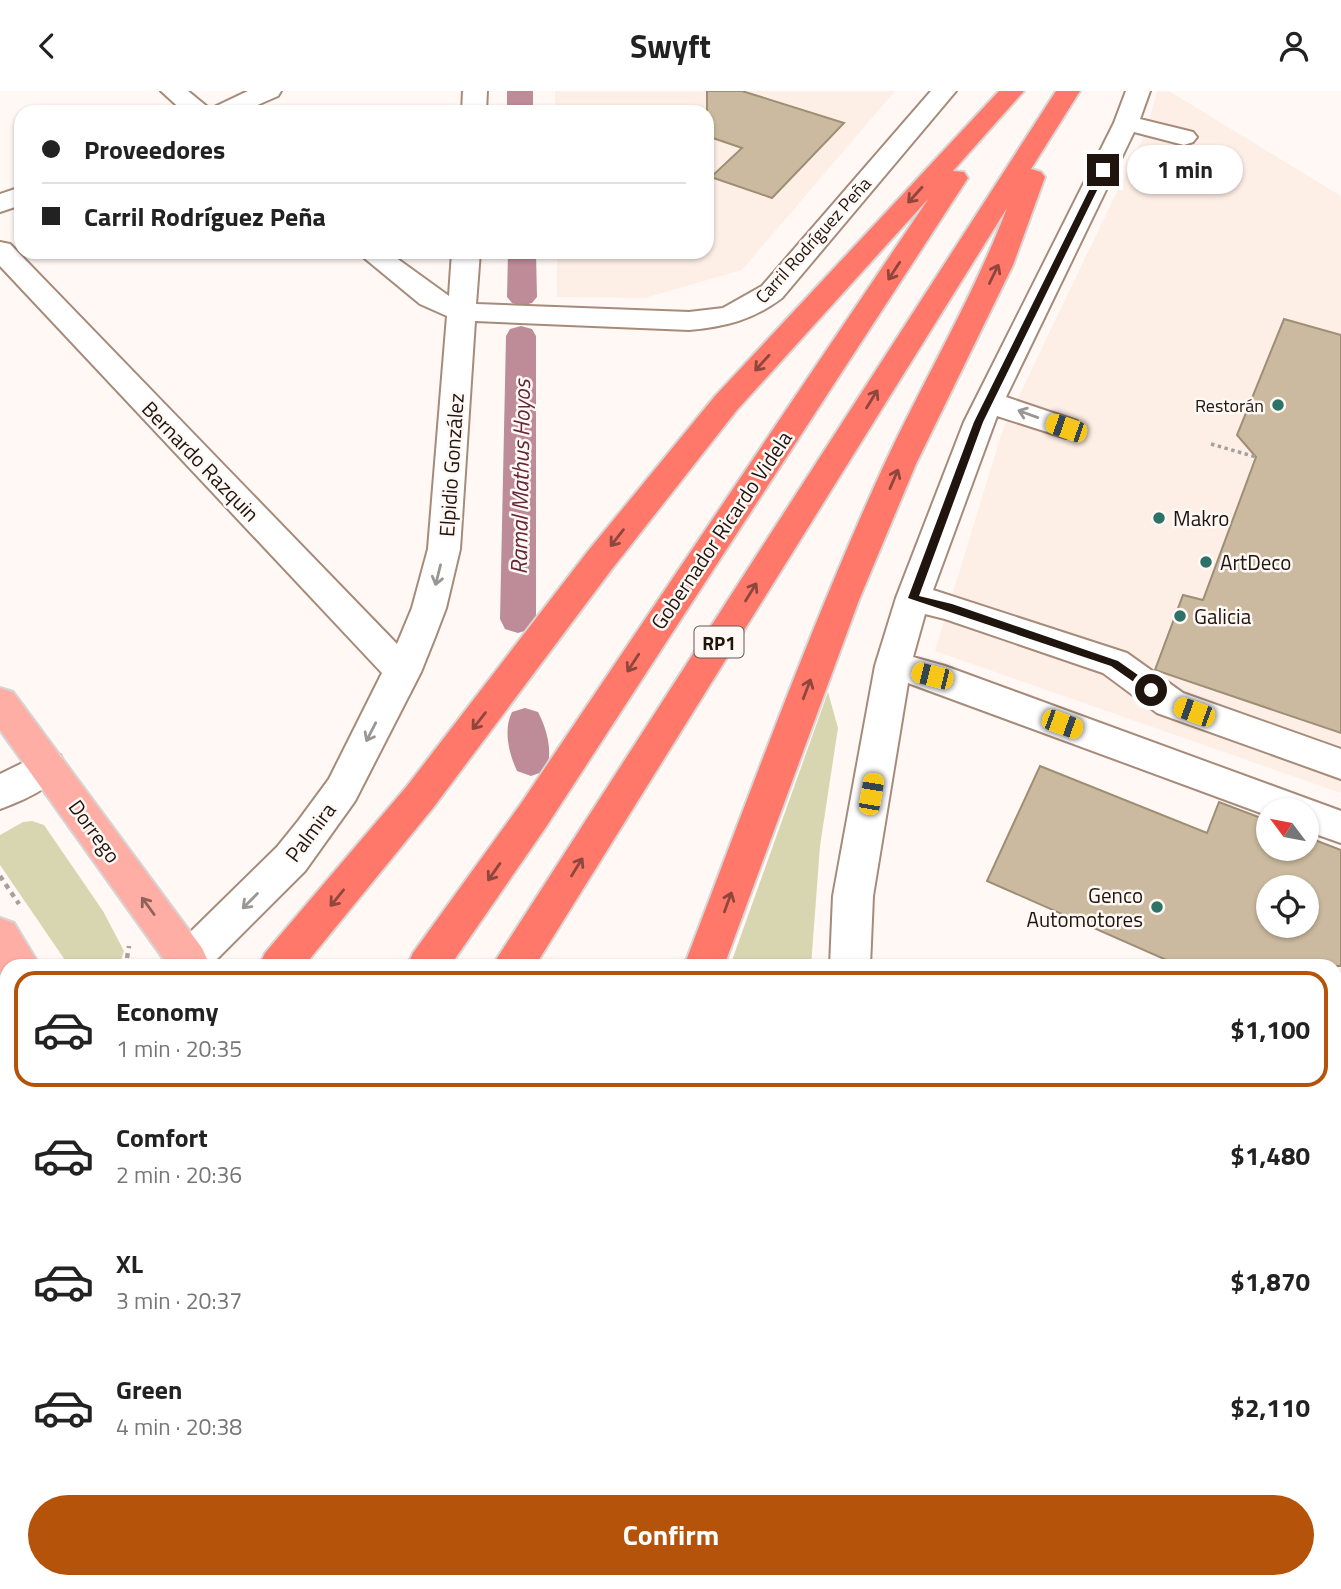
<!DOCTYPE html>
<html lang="en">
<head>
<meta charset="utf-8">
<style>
	:root { --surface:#fff; --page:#f2f2f2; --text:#222; --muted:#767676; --line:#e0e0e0; --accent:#b45309 }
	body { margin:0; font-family:"Titillium Web",sans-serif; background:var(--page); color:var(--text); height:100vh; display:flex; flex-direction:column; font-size:26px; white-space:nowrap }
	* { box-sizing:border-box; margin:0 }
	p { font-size:23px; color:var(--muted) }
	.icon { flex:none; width:38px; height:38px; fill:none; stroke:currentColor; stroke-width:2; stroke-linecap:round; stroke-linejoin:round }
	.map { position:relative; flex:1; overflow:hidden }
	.panel { position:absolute; left:0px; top:868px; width:1342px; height:630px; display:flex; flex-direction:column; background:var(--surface); border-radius:21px 21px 0 0; box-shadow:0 2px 5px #0004 }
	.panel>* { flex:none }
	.top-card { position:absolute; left:14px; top:14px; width:700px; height:154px; border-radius:21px; box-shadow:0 2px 5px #0004; display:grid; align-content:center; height:154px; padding:0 28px; background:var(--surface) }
	.needle { width:46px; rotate:302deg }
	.fabs { position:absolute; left:1256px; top:707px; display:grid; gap:14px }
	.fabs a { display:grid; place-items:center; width:63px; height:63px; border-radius:50%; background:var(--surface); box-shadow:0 2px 5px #0004; font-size:35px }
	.end { position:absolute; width:32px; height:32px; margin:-16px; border:9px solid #1f150e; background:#fff; box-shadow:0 0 0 4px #fff }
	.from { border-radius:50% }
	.bubble { position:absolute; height:49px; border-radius:24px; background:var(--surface); box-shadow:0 2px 5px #0004; font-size:23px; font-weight:700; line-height:49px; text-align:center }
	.car { position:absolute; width:21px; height:42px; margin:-21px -10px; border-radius:9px; box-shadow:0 0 5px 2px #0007; background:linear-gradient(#f5c518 24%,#345 0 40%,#f5c518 0 76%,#345 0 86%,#f5c518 0) }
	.top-card b { display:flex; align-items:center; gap:24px; height:66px; font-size:26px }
	.top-card b+b { border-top:2px solid var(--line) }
	.top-card i { width:18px; height:18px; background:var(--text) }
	ul { padding:12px 0 0; list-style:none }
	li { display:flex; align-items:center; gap:21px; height:116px; margin:0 14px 10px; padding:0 14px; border:4px solid transparent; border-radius:21px }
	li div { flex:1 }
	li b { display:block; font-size:26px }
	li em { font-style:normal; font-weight:700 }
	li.selected { border-color:var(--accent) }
	li>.icon { width:63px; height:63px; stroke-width:1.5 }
	.button { display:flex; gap:14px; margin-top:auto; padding:14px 28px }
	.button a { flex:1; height:80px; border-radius:42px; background:var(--accent); color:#fff; font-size:28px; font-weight:700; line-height:80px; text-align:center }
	header { display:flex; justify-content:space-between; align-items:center; height:91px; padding:0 28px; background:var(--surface); font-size:32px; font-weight:700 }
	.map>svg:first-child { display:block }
	.built { fill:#feefe6 }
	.green { fill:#d8d6b1 }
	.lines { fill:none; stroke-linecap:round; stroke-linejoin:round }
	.canal { fill:#bd8c98; fill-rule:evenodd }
	.building { fill:#cbba9f; stroke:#9e8e74; stroke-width:2; fill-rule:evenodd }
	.minor-casing { stroke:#a78b7a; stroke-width:4 }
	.major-casing { stroke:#d7d5d4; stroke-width:4 }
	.highway-casing { stroke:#d7d5d4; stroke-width:4 }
	.path-far2 { stroke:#a79f9b; stroke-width:3.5; stroke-dasharray:3.5 3.5; stroke-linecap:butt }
	.path-far1 { stroke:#a79f9b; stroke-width:4.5; stroke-dasharray:5 5; stroke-linecap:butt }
	.path { stroke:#a79f9b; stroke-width:5; stroke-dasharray:6 6; stroke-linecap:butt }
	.minor { fill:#fff; fill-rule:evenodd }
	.major { fill:#ffaea5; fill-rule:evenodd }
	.highway { fill:#ff7869; fill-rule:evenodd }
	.oneway { stroke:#8f463c }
	.oneway2 { stroke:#9a9693 }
	.oneway3 { stroke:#8f625a }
	.route { fill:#1f150e }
	.poi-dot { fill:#2d7267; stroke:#fff8f5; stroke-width:2.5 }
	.labels { text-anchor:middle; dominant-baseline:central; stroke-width:5; stroke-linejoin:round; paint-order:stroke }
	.far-street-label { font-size:18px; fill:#1f150e; stroke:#fff8f5 }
	.far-poi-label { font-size:18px; fill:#1f150e; stroke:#fff8f5; text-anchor:end }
	.shield { fill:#fff8f5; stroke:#625953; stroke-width:2 }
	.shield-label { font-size:19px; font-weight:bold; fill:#1f150e }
	.street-label { font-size:21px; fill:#1f150e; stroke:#fff8f5 }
	.poi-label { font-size:21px; fill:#1f150e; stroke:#fff8f5; text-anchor:start }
	.water-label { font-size:23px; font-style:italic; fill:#64263a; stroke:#fff8f5 }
</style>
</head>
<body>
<header><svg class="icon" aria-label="back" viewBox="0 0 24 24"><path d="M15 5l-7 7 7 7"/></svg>Swyft<svg class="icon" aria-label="person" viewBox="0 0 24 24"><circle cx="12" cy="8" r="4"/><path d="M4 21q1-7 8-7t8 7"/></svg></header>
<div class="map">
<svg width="1341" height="1498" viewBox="0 0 1341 1498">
	<rect width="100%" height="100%" fill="#fff8f5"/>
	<path class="built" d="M555,0h340l-153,179 -97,28 -88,-1v-45h150v-140h-152z
		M1157,0h12l172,105v597l-406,-142 68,-222 144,-300z"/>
	<path class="green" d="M828,601l10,36 -18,118 -9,120h-81z
		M32,730l12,4 59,86 21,40 -5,15h-50l-69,-101v-30l23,-13z
		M338,1491h246l2,7h-249z"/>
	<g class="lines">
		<path class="canal" d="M507,0h26v21h-26z
			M508,161h28l1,45 -5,6 -10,3 -10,-3 -5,-6z
			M521,235l11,3 4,7v283l-5,10 -13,4 -13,-4 -5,-10 6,-283 4,-7z
			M525,617l13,4c9,17 16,42 7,59l-14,5 -14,-5c-8,-17 -14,-41 -5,-59z
			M354,1491h55l-2,7h-56z"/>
	</g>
	<path class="building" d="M707,0h35l102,32 -72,75 -61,-21 31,-29 -35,-12z
		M1284,228l57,16v398l-186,-63 28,-75 20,5 53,-143 -19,-22z
		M1040,675l167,67 12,-31 50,19v28h38v-12l34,13v116h-161l-193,-85zM1269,796h38v39h-38z"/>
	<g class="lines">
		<g class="minor-casing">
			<path id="minor" d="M161,0h27l22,18 38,-18h33l-3,5 -37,16h-57z
				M463,0h24l-1,21h-24z
				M931,0h25l-174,207c-29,22 -57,29 -93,32l-214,-9 -15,228 -14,59 -11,29 -14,35 -66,129 -50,70 -95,95h-40l-2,-5 6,-13 103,-101 21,-26 31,-42 53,-106 -382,-407v-24l10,2 387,400 15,-36 16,-59 19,-233 -27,-12 -63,-52h31l61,44 3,-44h28l-4,52 213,8 34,-4 39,-22z
				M1126,0h24l-10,28 53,13 4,5 -4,5 -9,3 -50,-13 -128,265 71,24 4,7 -4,7 -11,3 -69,-22 -64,174 194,63 56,40 158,56v30l-184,-66 -54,-40 -158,-54 -20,-5 -12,43 32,9 396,145v32l-34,-12v-21h-38v6l-361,-133 -35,213 -3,70h-40l3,-70 42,-230 21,-68 68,-176 150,-299z
				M21,96v18l-21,7v-18z
				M47,660l13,4 6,11c-11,21 -44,35 -66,43v-35z
				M754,1491h55l-3,7h-55z"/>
		</g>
		<g class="major-casing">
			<path id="major" d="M0,597l13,4 189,256 6,13 -2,5h-43l2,-5 -165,-231z
				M0,827l14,5 26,43h-33l-1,13 -6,-8z
				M7,997v44l-7,3v-44z
				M7,1099v49l-7,3v-49z
				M275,1491h52l-1,7h-52z
				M601,1491h52l2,7h-52z"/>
		</g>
		<g class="highway-casing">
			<path id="highway" d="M999,0h25l-71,80 11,1 4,6 -422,649 -96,139h-43l6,-13 107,-148 409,-607 -192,212 -125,159 -179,239 -129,158h-45l6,-13 142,-167 181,-235 127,-155z
				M1056,0h24l-49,78 10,3 4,5 -32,88 -97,199 -57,136 -135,366h-40c64,-167 125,-337 200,-501 40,-86 89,-167 123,-257l-472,758h-43z
				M7,1178v52l-7,3v-52z
				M7,1318v53l-7,3v-53z
				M7,1434v55l-7,3v-55z"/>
		</g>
		<path class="path-far2" d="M1211,353l45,13"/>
		<path class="path-far1" d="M0,785l19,28
			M127,867l2,-12"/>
		<path class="path" d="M125,875l2,-10"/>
		<use href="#minor" class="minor"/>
		<use href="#major" class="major"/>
		<use href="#highway" class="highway"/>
	</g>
	<defs><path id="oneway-shaft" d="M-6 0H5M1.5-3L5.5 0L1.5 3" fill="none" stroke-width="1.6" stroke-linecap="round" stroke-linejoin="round" transform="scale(1.75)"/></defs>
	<g class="oneway">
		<use href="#oneway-shaft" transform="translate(915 104) rotate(132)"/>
		<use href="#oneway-shaft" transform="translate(894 180) rotate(123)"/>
		<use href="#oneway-shaft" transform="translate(994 183) rotate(-64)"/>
		<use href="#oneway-shaft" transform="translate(762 272) rotate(132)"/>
		<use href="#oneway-shaft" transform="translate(872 308) rotate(-58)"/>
		<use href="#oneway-shaft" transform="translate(894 388) rotate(-67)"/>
		<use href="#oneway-shaft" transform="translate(617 447) rotate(128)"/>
		<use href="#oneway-shaft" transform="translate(751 501) rotate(-58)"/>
		<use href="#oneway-shaft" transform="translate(633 572) rotate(123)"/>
		<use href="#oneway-shaft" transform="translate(807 598) rotate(-69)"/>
		<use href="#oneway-shaft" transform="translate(479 630) rotate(128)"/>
		<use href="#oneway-shaft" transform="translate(577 776) rotate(-58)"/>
		<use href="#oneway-shaft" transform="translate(494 781) rotate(125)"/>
		<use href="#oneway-shaft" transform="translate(337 807) rotate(129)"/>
		<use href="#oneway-shaft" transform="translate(728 811) rotate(-70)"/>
	</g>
	<g class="oneway2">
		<use href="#oneway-shaft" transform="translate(1028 323) rotate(-160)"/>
		<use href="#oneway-shaft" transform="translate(438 484) rotate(104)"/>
		<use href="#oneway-shaft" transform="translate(371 641) rotate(117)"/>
		<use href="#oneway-shaft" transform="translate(250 810) rotate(135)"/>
	</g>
	<use class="oneway3" href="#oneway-shaft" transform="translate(148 815) rotate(-126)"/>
	<path class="route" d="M1103,76l4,3 -124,252 -64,174 33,8 166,57 37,26 2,3 -6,4 -40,-28 -203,-68 66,-176 125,-252z"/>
	<g class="poi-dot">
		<circle cx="1278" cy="314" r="7"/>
		<circle cx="1159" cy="427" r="7"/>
		<circle cx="1206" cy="471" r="7"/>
		<circle cx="1180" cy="525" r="7"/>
		<circle cx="1157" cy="816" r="7"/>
	</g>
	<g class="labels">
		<g class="far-street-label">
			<text transform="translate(813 149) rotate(-48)">Carril Rodríguez Peña</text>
		</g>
		<g class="far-poi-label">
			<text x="1264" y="314">Restorán</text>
		</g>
		<rect class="shield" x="694.5" y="535.5" width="49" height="31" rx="5"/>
		<g class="shield-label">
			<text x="719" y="551">RP1</text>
		</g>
		<g class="street-label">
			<text transform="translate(201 370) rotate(46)">Bernardo Razquin</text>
			<text transform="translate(451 374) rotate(-86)">Elpidio González</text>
			<text transform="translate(721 439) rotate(-56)">Gobernador Ricardo Videla</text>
			<text transform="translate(95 740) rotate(54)">Dorrego</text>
			<text transform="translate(310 741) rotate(-53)">Palmira</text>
		</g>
		<g class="poi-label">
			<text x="1173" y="427">Makro</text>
			<text x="1220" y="471">ArtDeco</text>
			<text x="1194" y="525">Galicia</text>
			<text x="1143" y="804" text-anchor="end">Genco<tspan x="1143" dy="24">Automotores</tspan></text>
		</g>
		<g class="water-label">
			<text transform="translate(520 386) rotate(-89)">Ramal Mathus Hoyos</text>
		</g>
	</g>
</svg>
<div class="fabs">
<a><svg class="needle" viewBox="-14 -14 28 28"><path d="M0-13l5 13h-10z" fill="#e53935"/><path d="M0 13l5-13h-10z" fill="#767676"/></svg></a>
<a><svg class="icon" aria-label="locate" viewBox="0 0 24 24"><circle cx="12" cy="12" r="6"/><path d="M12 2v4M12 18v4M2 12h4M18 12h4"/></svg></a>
</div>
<i class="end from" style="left:1151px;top:599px"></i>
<i class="end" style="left:1103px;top:79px"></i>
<div class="bubble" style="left:1127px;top:54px;width:116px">1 min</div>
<i class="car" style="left:1066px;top:337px;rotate:289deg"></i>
<i class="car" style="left:932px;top:585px;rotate:284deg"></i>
<i class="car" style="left:1194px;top:621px;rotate:290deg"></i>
<i class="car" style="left:1062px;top:633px;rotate:110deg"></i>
<i class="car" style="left:871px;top:703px;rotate:10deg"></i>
<div class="top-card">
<b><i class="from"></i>Proveedores</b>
<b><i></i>Carril Rodríguez Peña</b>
</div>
<section class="panel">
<ul>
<li class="selected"><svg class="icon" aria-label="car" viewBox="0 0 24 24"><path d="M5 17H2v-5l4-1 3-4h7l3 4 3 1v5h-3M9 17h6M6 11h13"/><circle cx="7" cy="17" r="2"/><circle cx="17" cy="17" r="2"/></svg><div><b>Economy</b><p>1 min · 20:35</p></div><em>$1,100</em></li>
<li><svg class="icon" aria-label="car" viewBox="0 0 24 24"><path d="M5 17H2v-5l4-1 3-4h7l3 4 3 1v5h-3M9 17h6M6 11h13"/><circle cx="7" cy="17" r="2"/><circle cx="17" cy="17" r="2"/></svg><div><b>Comfort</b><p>2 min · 20:36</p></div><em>$1,480</em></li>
<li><svg class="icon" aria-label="car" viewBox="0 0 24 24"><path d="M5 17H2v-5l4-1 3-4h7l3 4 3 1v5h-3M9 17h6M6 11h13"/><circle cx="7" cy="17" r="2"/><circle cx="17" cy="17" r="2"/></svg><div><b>XL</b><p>3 min · 20:37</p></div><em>$1,870</em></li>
<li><svg class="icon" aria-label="car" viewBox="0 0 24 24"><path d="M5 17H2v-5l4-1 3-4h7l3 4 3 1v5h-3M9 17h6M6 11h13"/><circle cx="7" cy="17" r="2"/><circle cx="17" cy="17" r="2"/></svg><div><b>Green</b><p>4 min · 20:38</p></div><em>$2,110</em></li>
</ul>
<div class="button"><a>Confirm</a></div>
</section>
</div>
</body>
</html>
